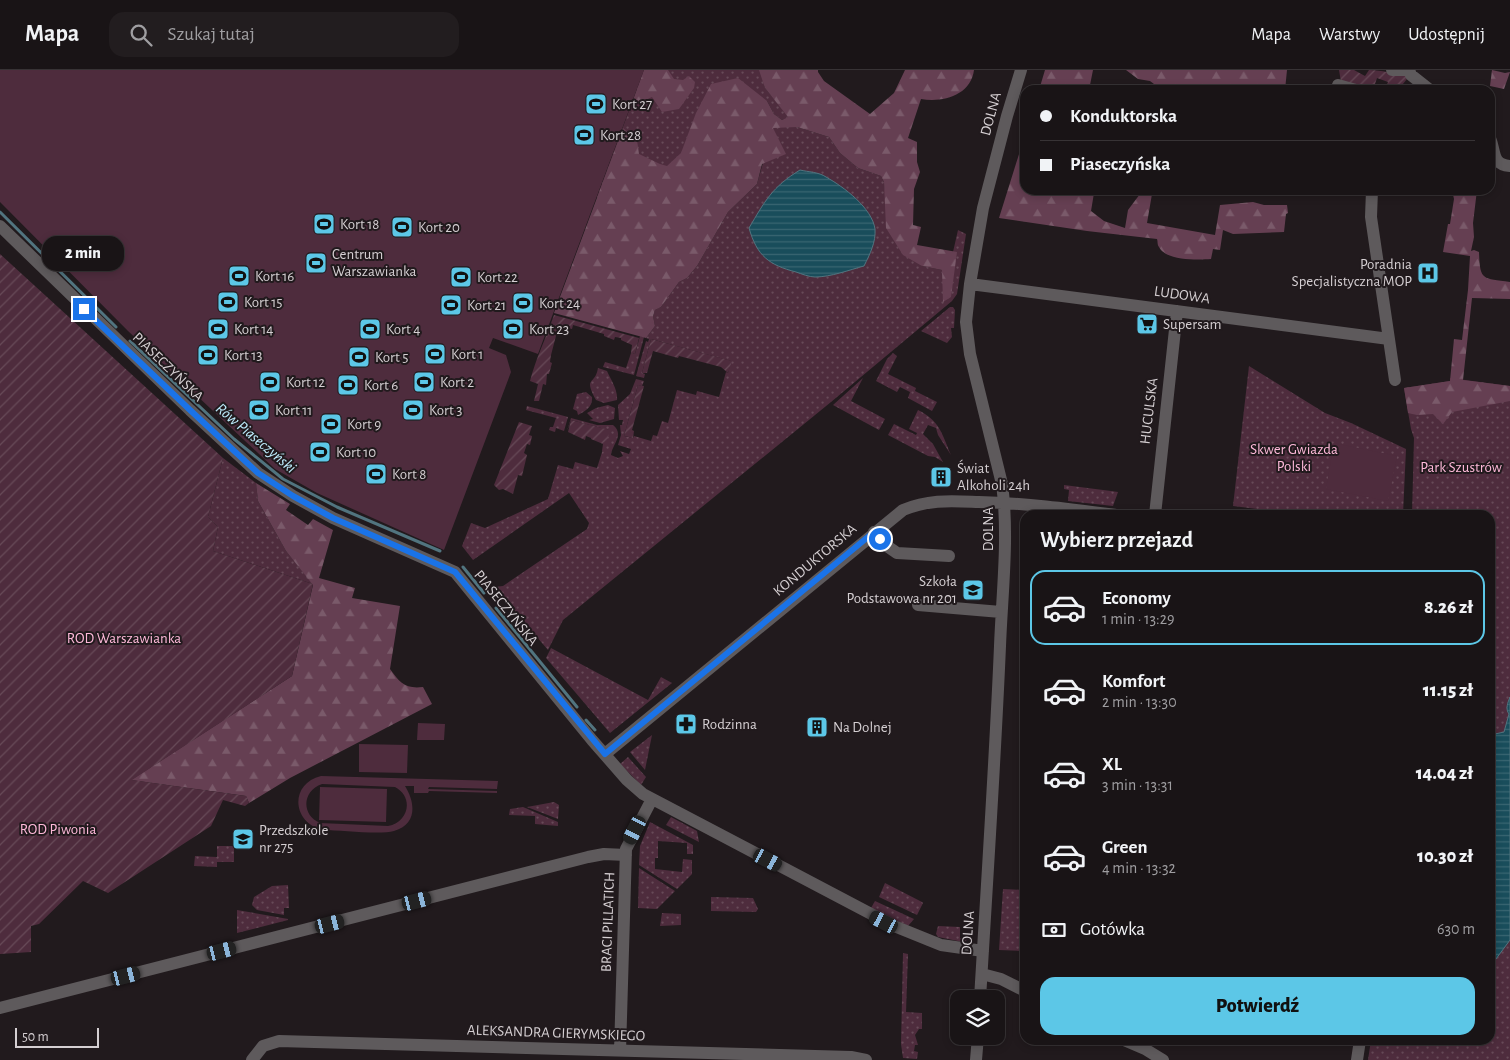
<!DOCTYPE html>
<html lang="pl">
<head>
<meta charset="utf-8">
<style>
	:root { --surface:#191416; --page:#221d1f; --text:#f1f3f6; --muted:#9f9ea1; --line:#373335; --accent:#5cc7e7 }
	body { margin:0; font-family:"Alegreya Sans",sans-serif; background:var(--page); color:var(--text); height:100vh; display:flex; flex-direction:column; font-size:19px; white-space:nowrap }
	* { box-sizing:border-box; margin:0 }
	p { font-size:16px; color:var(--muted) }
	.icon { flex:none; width:28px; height:28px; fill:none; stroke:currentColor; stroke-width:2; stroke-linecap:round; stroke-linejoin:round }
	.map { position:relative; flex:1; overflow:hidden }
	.details { position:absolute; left:1020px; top:440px; width:475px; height:535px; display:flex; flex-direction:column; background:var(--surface); border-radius:15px; box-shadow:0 2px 8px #0003,0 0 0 1px var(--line) }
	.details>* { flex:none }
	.banner { position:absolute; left:1020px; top:15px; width:475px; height:110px; border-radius:15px; box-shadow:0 2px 8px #0003,0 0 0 1px var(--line); display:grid; align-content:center; height:110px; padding:0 20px; background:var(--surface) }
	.tools { position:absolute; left:950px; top:920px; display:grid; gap:10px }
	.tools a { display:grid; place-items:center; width:55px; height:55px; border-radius:10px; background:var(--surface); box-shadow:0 2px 8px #0003,0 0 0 1px var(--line); font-size:25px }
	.scale { position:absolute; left:15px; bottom:12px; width:84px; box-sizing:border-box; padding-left:5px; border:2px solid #d5cfd2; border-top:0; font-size:14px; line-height:18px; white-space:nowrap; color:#d5cfd2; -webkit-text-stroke:4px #211a1d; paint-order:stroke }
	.end { position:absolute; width:22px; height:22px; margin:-11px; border:6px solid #1a73e8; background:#fff; box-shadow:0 0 0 2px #fff }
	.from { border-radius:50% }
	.bubble { position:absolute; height:35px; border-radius:15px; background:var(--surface); box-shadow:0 2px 8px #0003,0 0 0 1px var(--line); font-size:16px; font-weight:800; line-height:35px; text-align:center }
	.car { position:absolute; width:15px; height:30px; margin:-15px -8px; border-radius:6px; box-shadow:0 0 4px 1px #0007; background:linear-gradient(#222 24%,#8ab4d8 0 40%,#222 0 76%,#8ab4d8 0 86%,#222 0) }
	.banner b { display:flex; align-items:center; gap:18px; height:48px; font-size:19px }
	.banner b+b { border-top:1px solid var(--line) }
	.banner i { width:12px; height:12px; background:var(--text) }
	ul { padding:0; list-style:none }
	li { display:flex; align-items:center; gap:15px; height:75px; margin:0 10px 8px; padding:0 10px; border:2px solid transparent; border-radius:15px }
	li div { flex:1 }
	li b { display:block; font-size:19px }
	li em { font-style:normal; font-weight:800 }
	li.current { border-color:var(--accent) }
	li>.icon { width:45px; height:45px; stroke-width:1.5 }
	h2 { padding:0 20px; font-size:22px; line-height:60px }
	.pay { display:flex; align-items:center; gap:12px; height:55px; padding:0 20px; font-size:19px }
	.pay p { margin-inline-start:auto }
	.cta { display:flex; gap:10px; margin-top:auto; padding:10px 20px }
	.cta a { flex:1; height:58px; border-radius:15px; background:var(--accent); color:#111; font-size:20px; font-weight:800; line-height:58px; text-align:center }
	header { display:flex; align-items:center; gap:30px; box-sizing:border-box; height:70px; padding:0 25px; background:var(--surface); border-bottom:1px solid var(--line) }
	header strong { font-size:24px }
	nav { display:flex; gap:28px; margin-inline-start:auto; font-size:18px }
	.search { width:350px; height:45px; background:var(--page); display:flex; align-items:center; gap:12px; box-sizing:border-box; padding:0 18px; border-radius:15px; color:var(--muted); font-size:19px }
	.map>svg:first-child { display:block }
	.grass { fill:url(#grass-dots) }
	.forest { fill:url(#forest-firs) }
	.garden { fill:url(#garden-furrows) }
	.pitch { fill:#4e2c3d; fill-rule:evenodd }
	.water { fill:url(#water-rules); stroke:#51747f }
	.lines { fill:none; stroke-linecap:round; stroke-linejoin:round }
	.stream { stroke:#51747f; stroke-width:3 }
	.minor { stroke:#5e5a5c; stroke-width:12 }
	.route { stroke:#1a73e8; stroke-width:6 }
	.labels { text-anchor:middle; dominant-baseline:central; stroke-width:4; stroke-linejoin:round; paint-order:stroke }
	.poi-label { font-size:15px; fill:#d5cfd2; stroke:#211a1d; text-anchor:start }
	.street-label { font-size:15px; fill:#d5cfd2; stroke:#211a1d }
	.park-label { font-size:15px; fill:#feb9d9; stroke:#211a1d }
	.water-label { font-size:16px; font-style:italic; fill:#bdecfc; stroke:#211a1d }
</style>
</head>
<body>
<header>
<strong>Mapa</strong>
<div class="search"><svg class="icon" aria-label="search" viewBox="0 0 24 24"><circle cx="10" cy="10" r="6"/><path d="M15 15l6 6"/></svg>Szukaj tutaj</div>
<nav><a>Mapa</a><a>Warstwy</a><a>Udostępnij</a></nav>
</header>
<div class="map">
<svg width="1510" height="990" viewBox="0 0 1510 990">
	<defs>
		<pattern id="grass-dots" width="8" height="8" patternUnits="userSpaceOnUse" patternTransform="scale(1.25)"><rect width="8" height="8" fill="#4e2c3d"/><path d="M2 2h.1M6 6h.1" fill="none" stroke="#674a58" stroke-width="1.8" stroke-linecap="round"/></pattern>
		<pattern id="forest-firs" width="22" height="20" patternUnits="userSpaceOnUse" patternTransform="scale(1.25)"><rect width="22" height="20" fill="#653f52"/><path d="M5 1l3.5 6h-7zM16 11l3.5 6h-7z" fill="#7a5a6a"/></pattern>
		<pattern id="garden-furrows" width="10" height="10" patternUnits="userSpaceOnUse" patternTransform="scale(1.25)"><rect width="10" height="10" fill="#4e2c3d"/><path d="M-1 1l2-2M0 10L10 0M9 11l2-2" fill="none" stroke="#674a58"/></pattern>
		<pattern id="water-rules" width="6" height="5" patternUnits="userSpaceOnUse" patternTransform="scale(1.25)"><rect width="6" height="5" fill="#194d5b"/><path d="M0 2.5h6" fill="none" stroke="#3a6672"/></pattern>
	</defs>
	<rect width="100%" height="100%" fill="#211a1d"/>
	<path class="grass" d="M644,0h117l4,18 24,29 -7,3 -8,-6 -7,-13 -102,80 -68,16z
		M773,57h24l32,10 11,16 18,15 23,8 3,6 2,18 36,66 20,4 11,-18 5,-22 8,4 -9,60 -5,7 -121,101 -268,218 -15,30 -54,-63 9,-1 84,-57 2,-6 -20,-30 -96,67 -11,-14 9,-23 14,5 63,-29 10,-34 15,4 2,-7 22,6 12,-38 -38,-10 -4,11 4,-13 26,7h16c12,10 -1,19 -2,30l7,3 5,-2 -3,-5 9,3 2,-5 -13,-4 3,-10 -1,-10h2l1,-5h-4l-1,-15 12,-11 6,-15 8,2 -2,5 -4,-1 -14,51 9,2 1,-2 17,5 2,-6 4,1 5,-15 6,2 9,-33 19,5 1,-4 22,6 7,-25 2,1 3,-12 -80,-22 -9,34 3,1 -1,4 -8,-2 10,-35 2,1 1,-3 -3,-1 9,-12 -2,-10 2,-6 6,-3 18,-25 8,-4 10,-12 31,-54 29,-28z
		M950,237h3l2,3 -1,18h-3l1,9 -5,6 -26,-12z
		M640,266l4,1 -10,38 -31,-8 2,-5 21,6 5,-15 4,1z
		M893,283l4,3 -9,18 28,14 -1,3 22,11 -5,9 -24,-13 2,-6 -10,-5 -3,5 -21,-11 11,-22z
		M1249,296l76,47 26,10 55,26 -3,66h-97l-73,-9z
		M598,298l9,3c4,9 11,19 10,29l-13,3 -8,-3c-13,-24 -1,-14 2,-32z
		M863,308l-12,23 34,18 -6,11 -46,-25z
		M1450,308l60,8v674h-142l3,-20h119v-525h-78l2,-77 -3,-9 -7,-41 46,-7z
		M586,322l6,5c1,9 -6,14 -14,18l-1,-4 -4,-2 4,-15z
		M608,335l7,3 -1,11 -14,4 -11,-3 4,-1 -6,-6 9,-5z
		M527,336l41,11 -4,14 -8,-3 -1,4 -6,-2 1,-3h3l3,-9 -30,-8z
		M918,340c22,11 24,24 33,45l-13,-20 -2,-7 -8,-3 -5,9 10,10 10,18 -8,-5 -7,-1 -40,-21 6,-11 22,11 1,-2 -8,-4z
		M223,388l33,25 2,18 28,50 27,33 -100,-33 5,-24 -10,-10z
		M1064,415l47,6 7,1 -5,14 -45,-5 1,-11 -5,-1z
		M551,578l97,52 13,-23 11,6 -62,50 -64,-75z
		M652,665l-7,35 -15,-18z
		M628,687l18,20 -5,8 -21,-21z
		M554,732l5,3 -1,14 -31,-12z
		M523,737l35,15v4l-23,-2v-8l-26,-1 1,-6z
		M671,747l26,14 2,11 -33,-17z
		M650,752l43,23v9h-6v-11l-29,-2v17h-3v11l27,3 1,-13 9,1v14l-15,15 -38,-24 1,-19z
		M217,776h17v16h-17v5l-23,-1 1,-10 22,1z
		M639,798l36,23 -18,18 -19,-1z
		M885,813l37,19 1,1 -6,12 -38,-18z
		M288,815l1,23h-5v7l-27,-5 -5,-5 2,-8 18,-11z
		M1003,819l22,1 -4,61 -22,-1z
		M711,827l42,1 5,11 -2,3 -45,-1z
		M875,831l39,18 -6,7 -37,-18z
		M237,840l51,9v1l-51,13z
		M662,843l19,1v11l-21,1z
		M938,856l22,1v11h7l-1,3 -3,1 -25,-5 -2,-3z
		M903,883l5,1 -2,58 16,1v16h-3l-4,6 3,10h-3l-1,6 4,1 -1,7 -14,-1 -2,-14z"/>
	<path class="forest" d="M644,0h24l6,9 9,1 6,-4 6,6 -1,6 -15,21 -17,3 -10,-15 -21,9z
		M759,0h59v2l6,9 46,33 24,-21 11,-23h69c-3,25 -31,33 -53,29l-13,39 9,4v20l3,10 -6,17 -1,36 8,2 -4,18 40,7 -6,45 -8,5 -1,-32 -20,-4 -19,-11 -17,-27 -2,-46 -3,-6 -23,-8 -18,-15 -11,-16 -32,-10 -24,1 13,26 -24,10 -5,20 -29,28 -31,54 -10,12 -8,4 -18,25 -6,3 -2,6 2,10 -9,12 -92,-25 69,-185 14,12 2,14 21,10 7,2 14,-13 15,-40 15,-29 27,-6 29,23 7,13 8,6 6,-3 -23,-29z
		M1045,0h48l-4,20h-50z
		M1126,0h161l-2,20h-109l-1,-1 -17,1v-3l-8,-6 -12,-2z
		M1492,0l13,3 5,-1 -6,17 -14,-3z
		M1025,65v55h63v3h6l-3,18 13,10 21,7 3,-18 12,-16h12l-5,29 68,12 5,-30 33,-3 11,3h23l1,8 -2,1 -2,18 -51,2 -10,-4 -3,20 -7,-1 -2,10c-13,1 -45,2 -52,-12 -2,-3 -1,-5 -2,-8l-70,-8 -88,-13z
		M1452,120h25l-4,33 1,14 -3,14 3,-1 5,2c1,29 3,26 31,30v17l-38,-1 -9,82 47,6v15l-58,11 -9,12 -10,-10 -16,1 -9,-2 -4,-25 46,-7 4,-42 8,1 6,-50 2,-34 -27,-4 5,-28h2l4,-25z
		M256,413l34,21 -4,6 22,15 5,-6 20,11 -14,48 36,10 -3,10 48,8 -10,63c10,14 15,20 33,18l9,17 -142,74 -41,25 -3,-7 -115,-16 161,-104 21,-91 -27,-34 -28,-50z"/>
	<path class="garden" d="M1339,0h15l11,6 4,-6c13,0 24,4 37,6l1,3 -9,11h-13l3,-8 -11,-4 -4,12h-7l-25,-8z
		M0,184l223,204 -15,59 10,10 -5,24 100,33 -21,92 -160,104 114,16 3,7 -4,3 -22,-6 -12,26 -103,67 -25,-12 -44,43 -8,2v26l-31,2z
		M554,245l85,23 -4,16 -4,-1 1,-8 -11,-5v-2l-6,-1 -1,3 -10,-4v-2l-31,-9 -1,4 -12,-3 -2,6h-1l-6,23 -1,7 2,1 -3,11h-2l-1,11 -3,-1 -4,17h-5l4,-17 -8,-3c6,-23 16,-43 24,-66z
		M651,269l81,22 -4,12 -7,-6 -42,-11 -1,2 -25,-7 -6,22h-5z
		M638,315l6,1 -12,44 2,1 -1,7 -9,-2z
		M571,350l39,10 -6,21h-2l1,-7 -12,-5v-1l-5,-2 -1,4 -17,-8z
		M519,352l13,4 -3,9 3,1 -2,9 -3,-1 -3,9 3,2 -5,21 -4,-1 -5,19 -10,-5 -4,1 -5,-5z"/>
	<path class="pitch" d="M0,0h644l-106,284 -45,-16 -4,10 17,7 5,17 -67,178 -127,-57 -42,-24 -147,-138 -128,-129z
		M1334,373l63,13 -9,45 -62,-12z
		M418,653l27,1 -1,16h-27z
		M359,674l49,1 -1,28 -48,-1z
		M321,706l177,5 -1,8 -68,-2 -1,2 69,2v2l-68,-2 -1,2h-14v-7h-9c10,16 13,38 -11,45 -14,4 -54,-1 -71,-1 -31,-7 -34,-46 -2,-54zM322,714l73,3c19,10 14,35 -7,39l-68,-3c-19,-8 -18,-32 2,-39z
		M320,717l67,2 -1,33 -67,-2z"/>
	<path class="water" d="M800,100c8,2 19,2 26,7 18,10 46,31 49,52 1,13 -5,25 -11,37 -15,4 -33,11 -49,11 -6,0 -13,-3 -19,-5 -27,-7 -39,-16 -47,-44 16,-27 23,-41 51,-58z
		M1510,627v243l-20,27v-215l5,-18 9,-2 5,-18c-4,-5 -1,-12 1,-17z"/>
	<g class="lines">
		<path class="stream" d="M0,142l116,115
			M130,271l104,98 49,40 54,28 103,44
			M463,497l21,26
			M496,538l81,99
			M586,650l9,10"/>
		<path class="minor" d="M1392,0h11
			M1409,0l2,5 19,15
			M1338,15l18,5
			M1490,68c6,14 1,26 20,28
			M1372,120l-1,27 24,163
			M0,156l190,184 68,63 35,23 40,22 122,54 137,168 35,40 16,14 251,132 47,19 42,6
			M970,214l419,55
			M1155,445l22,-204
			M874,462l10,12 13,9 52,3
			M918,535l83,7
			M605,684l298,-244c27,-11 48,-9 76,-8 46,1 91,7 137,13
			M982,904l19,5 24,12
			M980,929c7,-118 15,-235 20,-353 2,-53 9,-109 2,-162l-32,-130 -4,-32 4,-38 13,-76 24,-92 14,-46
			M0,938l588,-151 16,-3 22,1
			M1124,970l21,9 18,11
			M620,981l6,-202 26,-50
			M252,990l11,-14 16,-5 572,16 15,3
			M976,990l2,-24
			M1357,990l3,-20"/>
	</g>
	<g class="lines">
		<path class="route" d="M84,239l106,101 68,63 35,23 40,22 122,54 150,182 269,-222 6,7"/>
	</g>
	<defs>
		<g id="stadium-square" transform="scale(1.125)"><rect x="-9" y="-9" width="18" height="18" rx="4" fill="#5cc7e7" stroke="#211a1d"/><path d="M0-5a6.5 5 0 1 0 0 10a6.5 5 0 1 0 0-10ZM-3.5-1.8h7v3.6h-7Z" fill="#111"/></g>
		<g id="hospital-square" transform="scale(1.125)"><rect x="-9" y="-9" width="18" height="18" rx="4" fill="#5cc7e7" stroke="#211a1d"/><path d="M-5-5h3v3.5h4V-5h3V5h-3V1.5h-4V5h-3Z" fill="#111"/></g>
		<g id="supermarket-square" transform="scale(1.125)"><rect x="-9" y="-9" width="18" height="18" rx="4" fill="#5cc7e7" stroke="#211a1d"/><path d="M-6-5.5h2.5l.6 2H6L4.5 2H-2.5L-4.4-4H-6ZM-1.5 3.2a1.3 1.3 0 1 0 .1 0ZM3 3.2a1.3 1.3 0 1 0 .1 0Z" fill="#111"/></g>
		<g id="building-square" transform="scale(1.125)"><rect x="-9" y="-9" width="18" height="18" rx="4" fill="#5cc7e7" stroke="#211a1d"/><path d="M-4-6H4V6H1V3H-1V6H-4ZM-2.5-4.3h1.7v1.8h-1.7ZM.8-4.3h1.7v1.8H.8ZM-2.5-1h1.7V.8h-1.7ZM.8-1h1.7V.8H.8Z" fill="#111"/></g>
		<g id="school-square" transform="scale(1.125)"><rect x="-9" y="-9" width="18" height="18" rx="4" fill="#5cc7e7" stroke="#211a1d"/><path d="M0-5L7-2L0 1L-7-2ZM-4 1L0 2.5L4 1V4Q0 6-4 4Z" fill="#111"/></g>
		<g id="pharmacy-square" transform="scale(1.125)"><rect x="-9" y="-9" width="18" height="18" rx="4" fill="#5cc7e7" stroke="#211a1d"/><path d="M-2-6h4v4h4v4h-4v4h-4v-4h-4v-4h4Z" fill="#111"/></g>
	</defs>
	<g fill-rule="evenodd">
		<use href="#stadium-square" x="596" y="34"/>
		<use href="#stadium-square" x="584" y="65"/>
		<use href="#stadium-square" x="324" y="154"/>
		<use href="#stadium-square" x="402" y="157"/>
		<use href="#stadium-square" x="316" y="193"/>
		<use href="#hospital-square" x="1428" y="203"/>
		<use href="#stadium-square" x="239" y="206"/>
		<use href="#stadium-square" x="461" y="207"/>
		<use href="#stadium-square" x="228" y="232"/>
		<use href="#stadium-square" x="523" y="233"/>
		<use href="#stadium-square" x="451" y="235"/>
		<use href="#supermarket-square" x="1147" y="254"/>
		<use href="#stadium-square" x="218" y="259"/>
		<use href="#stadium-square" x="370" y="259"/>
		<use href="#stadium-square" x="513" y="259"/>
		<use href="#stadium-square" x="435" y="284"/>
		<use href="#stadium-square" x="208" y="285"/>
		<use href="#stadium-square" x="359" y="287"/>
		<use href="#stadium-square" x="270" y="312"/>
		<use href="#stadium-square" x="424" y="312"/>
		<use href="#stadium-square" x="348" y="315"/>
		<use href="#stadium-square" x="259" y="340"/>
		<use href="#stadium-square" x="413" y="340"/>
		<use href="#stadium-square" x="331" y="354"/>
		<use href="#stadium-square" x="320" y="382"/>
		<use href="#stadium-square" x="376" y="404"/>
		<use href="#building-square" x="941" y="407"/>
		<use href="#school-square" x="973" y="520"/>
		<use href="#pharmacy-square" x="686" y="654"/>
		<use href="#building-square" x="817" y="657"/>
		<use href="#school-square" x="243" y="769"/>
	</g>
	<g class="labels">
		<g class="poi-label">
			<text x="612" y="34">Kort 27</text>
			<text x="600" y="65">Kort 28</text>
			<text x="340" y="154">Kort 18</text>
			<text x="418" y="157">Kort 20</text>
			<text x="332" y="184">Centrum<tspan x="332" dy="17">Warszawianka</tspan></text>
			<text x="1412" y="194" text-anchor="end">Poradnia<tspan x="1412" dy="17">Specjalistyczna MOP</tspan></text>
			<text x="255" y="206">Kort 16</text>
			<text x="477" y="207">Kort 22</text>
			<text x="244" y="232">Kort 15</text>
			<text x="539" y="233">Kort 24</text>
			<text x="467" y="235">Kort 21</text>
			<text x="1163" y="254">Supersam</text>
			<text x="234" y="259">Kort 14</text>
			<text x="386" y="259">Kort 4</text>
			<text x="529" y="259">Kort 23</text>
			<text x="451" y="284">Kort 1</text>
			<text x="224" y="285">Kort 13</text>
			<text x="375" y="287">Kort 5</text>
			<text x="286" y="312">Kort 12</text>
			<text x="440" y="312">Kort 2</text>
			<text x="364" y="315">Kort 6</text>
			<text x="275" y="340">Kort 11</text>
			<text x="429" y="340">Kort 3</text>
			<text x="347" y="354">Kort 9</text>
			<text x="336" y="382">Kort 10</text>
			<text x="957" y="398">Świat<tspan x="957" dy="17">Alkoholi 24h</tspan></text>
			<text x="392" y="404">Kort 8</text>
			<text x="957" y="511" text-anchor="end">Szkoła<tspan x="957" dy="17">Podstawowa nr 201</tspan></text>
			<text x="702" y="654">Rodzinna</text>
			<text x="833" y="657">Na Dolnej</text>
			<text x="259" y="760">Przedszkole<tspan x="259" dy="17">nr 275</tspan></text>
		</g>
		<g class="street-label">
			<text transform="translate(991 44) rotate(-75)">DOLNA</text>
			<text transform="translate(1182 225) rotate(8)">LUDOWA</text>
			<text transform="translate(168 297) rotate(44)">PIASECZYŃSKA</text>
			<text transform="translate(1149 341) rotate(-83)">HUCULSKA</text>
			<text transform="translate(988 459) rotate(-90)">DOLNA</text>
			<text transform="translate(815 490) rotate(-40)">KONDUKTORSKA</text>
			<text transform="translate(506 538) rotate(51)">PIASECZYŃSKA</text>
			<text transform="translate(608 852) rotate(-88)">BRACI PILLATICH</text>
			<text transform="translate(968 863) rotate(-86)">DOLNA</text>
			<text transform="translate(556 963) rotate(2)">ALEKSANDRA GIERYMSKIEGO</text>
		</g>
		<g class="park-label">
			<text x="1294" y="379">Skwer Gwiazda<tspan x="1294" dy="17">Polski</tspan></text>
			<text x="1461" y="397">Park Szustrów</text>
			<text x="124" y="568">ROD Warszawianka</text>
			<text x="58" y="759">ROD Piwonia</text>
		</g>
		<g class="water-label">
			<text transform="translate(256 368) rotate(40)">Rów Piaseczyński</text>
		</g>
	</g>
</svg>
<div class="tools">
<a><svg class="icon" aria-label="layers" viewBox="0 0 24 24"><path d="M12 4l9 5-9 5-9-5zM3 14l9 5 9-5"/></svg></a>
</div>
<div class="scale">50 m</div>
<i class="end from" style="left:880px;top:469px"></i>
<i class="end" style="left:84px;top:239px"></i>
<div class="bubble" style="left:42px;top:166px;width:82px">2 min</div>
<i class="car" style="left:635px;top:760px;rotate:207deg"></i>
<i class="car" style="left:768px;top:790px;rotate:118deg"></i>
<i class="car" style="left:417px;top:831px;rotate:76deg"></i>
<i class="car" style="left:884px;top:852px;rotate:297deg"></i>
<i class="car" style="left:330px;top:854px;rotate:76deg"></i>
<i class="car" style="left:222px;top:881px;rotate:76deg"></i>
<i class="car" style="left:126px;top:906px;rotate:76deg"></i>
<div class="banner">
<b><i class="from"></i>Konduktorska</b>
<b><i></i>Piaseczyńska</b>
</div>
<section class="details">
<h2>Wybierz przejazd</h2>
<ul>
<li class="current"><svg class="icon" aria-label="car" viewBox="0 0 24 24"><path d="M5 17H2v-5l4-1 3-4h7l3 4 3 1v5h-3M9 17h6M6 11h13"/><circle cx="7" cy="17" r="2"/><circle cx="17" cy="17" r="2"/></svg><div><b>Economy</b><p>1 min · 13:29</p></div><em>8.26 zł</em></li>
<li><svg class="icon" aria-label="car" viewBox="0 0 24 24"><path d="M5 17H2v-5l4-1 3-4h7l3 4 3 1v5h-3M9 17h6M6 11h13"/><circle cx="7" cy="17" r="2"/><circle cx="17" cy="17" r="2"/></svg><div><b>Komfort</b><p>2 min · 13:30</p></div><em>11.15 zł</em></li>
<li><svg class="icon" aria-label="car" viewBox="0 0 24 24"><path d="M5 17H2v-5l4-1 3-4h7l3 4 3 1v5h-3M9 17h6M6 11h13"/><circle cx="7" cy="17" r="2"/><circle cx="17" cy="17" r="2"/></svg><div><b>XL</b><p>3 min · 13:31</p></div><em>14.04 zł</em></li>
<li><svg class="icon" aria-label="car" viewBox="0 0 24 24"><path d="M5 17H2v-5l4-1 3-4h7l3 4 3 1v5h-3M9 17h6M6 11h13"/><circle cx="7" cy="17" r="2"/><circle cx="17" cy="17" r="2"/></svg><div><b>Green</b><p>4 min · 13:32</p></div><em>10.30 zł</em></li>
</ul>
<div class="pay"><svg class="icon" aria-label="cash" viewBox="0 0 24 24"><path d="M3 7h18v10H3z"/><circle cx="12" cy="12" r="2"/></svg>Gotówka<p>630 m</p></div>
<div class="cta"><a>Potwierdź</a></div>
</section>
</div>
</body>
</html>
